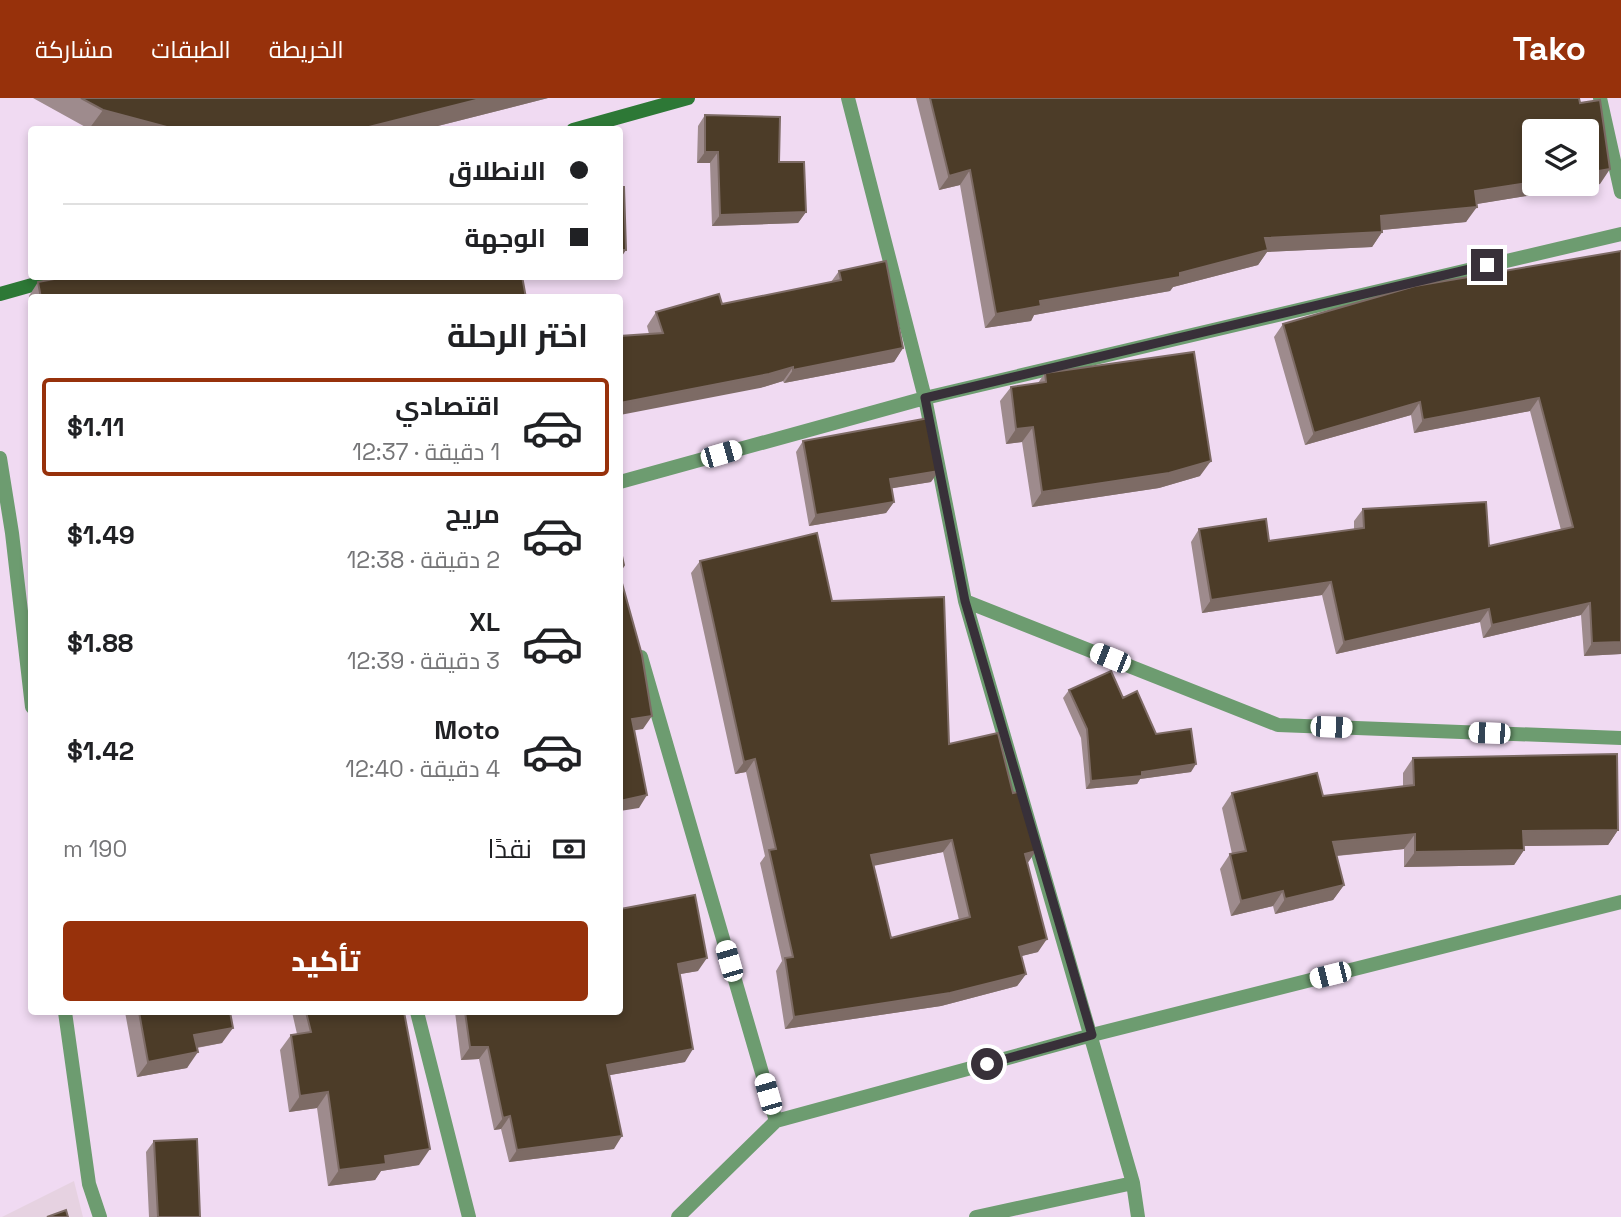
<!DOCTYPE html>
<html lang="ar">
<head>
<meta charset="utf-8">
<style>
	:root { --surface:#fff; --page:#f6f6f6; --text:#202124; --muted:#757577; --line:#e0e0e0; --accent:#97310b }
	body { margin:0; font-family:"Space Grotesk",Cairo,sans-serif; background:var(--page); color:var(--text); direction:rtl; height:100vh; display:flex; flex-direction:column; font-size:26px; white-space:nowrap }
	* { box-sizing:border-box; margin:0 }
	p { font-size:23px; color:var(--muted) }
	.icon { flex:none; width:38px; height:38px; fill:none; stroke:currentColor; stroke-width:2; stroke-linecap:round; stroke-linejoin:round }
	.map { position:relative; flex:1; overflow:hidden; direction:ltr }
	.panel { position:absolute; left:28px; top:196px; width:595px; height:721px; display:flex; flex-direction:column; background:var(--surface); border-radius:7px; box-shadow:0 4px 10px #0003; direction:rtl }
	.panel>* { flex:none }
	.hud { position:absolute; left:28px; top:28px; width:595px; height:154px; border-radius:7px; box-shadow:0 4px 10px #0003; direction:rtl; display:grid; align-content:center; height:154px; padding:0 35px; background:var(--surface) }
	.fabs { position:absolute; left:1522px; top:21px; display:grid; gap:14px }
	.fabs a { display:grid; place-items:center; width:77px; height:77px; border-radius:7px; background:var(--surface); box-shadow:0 4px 10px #0003; font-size:35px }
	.end { position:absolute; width:32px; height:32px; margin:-16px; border:9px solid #383039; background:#fff; box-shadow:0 0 0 4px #fff }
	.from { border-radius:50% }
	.car { position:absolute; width:21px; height:42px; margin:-21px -10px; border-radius:9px; box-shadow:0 0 5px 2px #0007; background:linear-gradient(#fff 24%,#345 0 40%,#fff 0 76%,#345 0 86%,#fff 0) }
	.hud b { display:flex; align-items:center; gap:24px; height:66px; font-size:26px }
	.hud b+b { border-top:2px solid var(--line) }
	.hud i { width:18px; height:18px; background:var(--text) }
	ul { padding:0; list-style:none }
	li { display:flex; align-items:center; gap:21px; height:98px; margin:0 14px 10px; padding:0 21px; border:4px solid transparent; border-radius:7px }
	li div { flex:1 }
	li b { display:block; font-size:26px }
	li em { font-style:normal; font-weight:800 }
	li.active { border-color:var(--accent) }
	li>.icon { width:63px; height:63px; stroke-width:1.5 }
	h2 { padding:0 35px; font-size:32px; line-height:84px }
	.pay { display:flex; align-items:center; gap:18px; height:77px; padding:0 35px; font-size:26px }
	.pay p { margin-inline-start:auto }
	.button { display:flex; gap:14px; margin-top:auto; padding:14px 35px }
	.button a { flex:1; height:80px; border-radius:7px; background:var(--accent); color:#fff; font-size:28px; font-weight:800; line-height:80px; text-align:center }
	header { display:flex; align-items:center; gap:42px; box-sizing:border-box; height:98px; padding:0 35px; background:var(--accent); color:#fff }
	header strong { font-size:33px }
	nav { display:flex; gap:38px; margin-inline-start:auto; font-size:24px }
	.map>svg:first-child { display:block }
	.industrial { fill:#e6d2e1 }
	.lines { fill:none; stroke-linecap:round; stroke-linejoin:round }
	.minor { stroke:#6d9c70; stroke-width:14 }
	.secondary { stroke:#2d7836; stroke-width:14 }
	.wall { fill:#9e8b8d; fill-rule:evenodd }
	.shaded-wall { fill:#7d6b65 }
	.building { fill:#4c3c28; stroke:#7d6b65; stroke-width:2; fill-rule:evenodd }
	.route { stroke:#383039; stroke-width:9 }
</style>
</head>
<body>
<header>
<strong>Tako</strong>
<nav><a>الخريطة</a><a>الطبقات</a><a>مشاركة</a></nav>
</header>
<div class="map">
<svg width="1621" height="1119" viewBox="0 0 1621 1119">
	<rect width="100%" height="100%" fill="#f0daf2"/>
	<path class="industrial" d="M74,1083l9,36h-81z"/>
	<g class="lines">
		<path class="minor" d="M848,0l77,300 40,203 168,582 5,34
			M1600,0l21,94
			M0,360l12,75 20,174
			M620,384l305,-84 696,-164
			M965,503l313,124 343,13
			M641,559l135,464
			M65,914l24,172 11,33
			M417,914l52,205
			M678,1119l98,-96 316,-86 529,-133
			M976,1119l157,-34"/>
		<path class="secondary" d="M573,32l115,-32
			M0,196l64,-18"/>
	</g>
	<path class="wall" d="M33,0h515l-126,32 -333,-1z
		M916,0h663l21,86 -124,20 -10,18 -84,8v2l-10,15 -105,5 -9,13 -85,22 -3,4 -136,24 -3,6 -46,7 -25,-143 -21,5z
		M705,17l74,47 27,50 -8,11 -86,3 -2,-63h-13l1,-37z
		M1621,153v403l-37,2 -3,-41 -98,23 -3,-16 -144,32 -14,-59 -120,18 -11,-71 8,-13 70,12 85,-12v-8l9,-12 126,37 72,-16 -31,-119 -116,22 -3,-18 -106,30 -31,-108 9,-13z
		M839,173l64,77 -9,14 -110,21 -1,-2 -23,7 -111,-54 -2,-8 9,-14 66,-8 109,-22z
		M38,184l488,16h-494v15l-3,-17z
		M1045,275l155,103 -41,12 -127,19 -10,-65 -16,2 -6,-43 11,-14 27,-4z
		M803,343l128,41 -39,6 2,14 -8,11 -77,13 -13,-74z
		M700,463l132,40 117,143 78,120 11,88 -17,4 5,18 -9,12 -76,20 -156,23 -9,-58 6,-10 -22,-98 5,-7 -19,-84 -11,2 -44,-201zM943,754l16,68 -68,18 -17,-73z
		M1069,592l54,8 68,74 -51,7 -3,5 -51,5 -5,-51 -18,-40z
		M1413,660l205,72 -10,15 -84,1v4l-10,15 -110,2v-18l-67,7 7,29 -11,15 -58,14 -2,-8 -42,10 -11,-47 10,-15h2l-10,-46 10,-15 91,3 80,-9v-14z
		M620,811l78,62 -18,3 5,88 -75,13 4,74 -105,13 -8,-33 -7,1 -15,-71 -18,1 -6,-48h165z
		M125,914h105l-8,31 -25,5 -10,20 -50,9z
		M292,914h112l15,153 -38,6 -6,9 -47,6 -11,-78 -28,4 -9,-62 11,-15 6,-1z
		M154,1043l46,76h-51l-3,-65z"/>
	<path class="shaded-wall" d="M484,0h64l-126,32h-65z
		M103,12l75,20 -89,-1z
		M705,54h13l-8,11h-13z
		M1610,71l-10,15 -135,22 10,-15 60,-9v2h52v-11z
		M970,72l-10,15 -21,5 10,-14z
		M1477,109l-11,15 -95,9 10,-15z
		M806,114l-8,11 -86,3 8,-11z
		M1382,134l-10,15 -105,5 -9,13 -85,22 -3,4 -136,24 -3,6 -46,7 11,-14 44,-13 140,-28 85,-35z
		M620,152h6l-6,9z
		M903,250l-9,14 -110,21 9,-13z
		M793,269l-10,14 -23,7 -140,27v-12z
		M1539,300l-9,13 -116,22 9,-13z
		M1420,304l-9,13 -106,30 9,-12z
		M1033,329l-11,15 -16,2 10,-15z
		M1211,363l-11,15 -41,12 -127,19 10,-15z
		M939,373l-8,11 -49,8 8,-11z
		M894,404l-8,11 -77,13 7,-11z
		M1331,484l-9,13 -120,18 9,-13z
		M1590,505l-9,12 -98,23 9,-13z
		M1489,511l-9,13 -144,32 8,-12z
		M1621,544v12l-37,2 8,-13z
		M652,618l-9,13 -19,3 8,-13z
		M755,661l-9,13 -11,2 9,-12z
		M1196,666l-5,8 -51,7 -3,5 -51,5 5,-8 51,-9z
		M647,697l-8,13 -19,3v-10z
		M1618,732l-10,15 -95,1 10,-15z
		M1415,736l-11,15 -81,8 10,-15z
		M952,742l-9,12 -80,16 8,-13z
		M1524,752l-10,15 -110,2 11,-15z
		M1036,753l-9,13 -2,-10z
		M1344,787l-11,15 -58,14 10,-15z
		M1283,793l-10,15 -42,10 10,-15z
		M1047,841l-9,13 -28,7 9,-12z
		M707,860l-9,13 -29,5 9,-12z
		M1026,876l-9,12 -76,20 -156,23 9,-12z
		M233,930l-11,15 -39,7 11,-15z
		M470,949h18l-9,12 -18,1z
		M693,951l-8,13 -86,15 8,-12z
		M198,954l-11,16 -50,9 11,-15z
		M328,994l-11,16 -28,4 11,-16z
		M510,1018l-9,13 -7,1 9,-12z
		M622,1038l-8,13 -105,13 8,-12z
		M430,1051l-11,16 -38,6 -6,9 -47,6 11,-16 46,-14z"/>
	<path class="building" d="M81,0h403l-127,32h-179l-75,-20z
		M930,0h649l1,5 20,-3 10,69 -23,4v-42h-52v51l-60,9 2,16 -96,9 1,16 -117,6 3,12 -88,23v4l-140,24 1,5 -45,8 -26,-144 -21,6z
		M705,17l75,2 -1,45h25l2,50 -86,3 -2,-63h-13z
		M620,89h4l2,63h-6z
		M1621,153v391l-29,1 -2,-40 -98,22 -3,-16 -145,33 -13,-60 -120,18 -12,-71 67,-10 3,22 95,-13 -1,-19 123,-7 3,44 84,-19 -34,-129 -116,22 -3,-18 -106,31 -31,-109 132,-38z
		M886,163l17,87 -110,22v-3l-24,7 -149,29v-67l43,-3 -7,-21 63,-18 3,10 119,-24 -2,-9z
		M70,178h452l4,22h-485l-3,-16z
		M1194,254l17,109 -42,12 -127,19 -9,-65 -17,2 -5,-42 35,-5 -1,-9z
		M929,320l10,53 -49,8 4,23 -78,13 -13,-74z
		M817,435l15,68 112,-4 5,147 49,-11 15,60 9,-2 14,60 -11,3 22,85 -28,8 7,27 -76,19 -156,24 -9,-59 8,-1 -24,-107 7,-1 -21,-90 -11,3 -44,-201zM952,742l18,77 -79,21 -20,-83z
		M620,449l4,18 -4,6v5z
		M620,478l22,79 10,61 -20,3 15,76 -27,6z
		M1111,573l12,27 14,-7 19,43 35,-5 5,35 -54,8v4l-51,5 -4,-52 -18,-39z
		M1617,656l1,76 -95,1 1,19 -109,2v-18l-82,8 11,43 -59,14 -2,-8 -42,10 -11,-47 16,-3 -14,-58 85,-20 6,23 91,-11 -1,-27z
		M695,797l12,63 -29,6 15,85 -86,16 15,71 -105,14 -7,-34 -7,2 -15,-71h-18l-5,-35h155v-103z
		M139,914h91l3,16 -39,7 4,17 -50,10z
		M306,914h98l26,137 -45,7 1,8 -47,6 -11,-78 -28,4 -9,-61 20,-3z
		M197,1041l3,78h-42l-4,-76z
		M66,1112l2,7h-21z"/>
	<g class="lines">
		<path class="route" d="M987,966l105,-29 -127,-434 -40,-203 562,-133"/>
	</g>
</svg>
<div class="fabs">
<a><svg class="icon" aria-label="layers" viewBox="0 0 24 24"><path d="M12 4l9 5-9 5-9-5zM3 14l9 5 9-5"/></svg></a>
</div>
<i class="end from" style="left:987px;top:966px"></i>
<i class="end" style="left:1487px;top:167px"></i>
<i class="car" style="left:721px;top:356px;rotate:74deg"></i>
<i class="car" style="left:1110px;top:560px;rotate:292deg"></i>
<i class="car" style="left:1331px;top:629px;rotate:92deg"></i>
<i class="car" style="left:1489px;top:635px;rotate:272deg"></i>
<i class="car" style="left:729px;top:863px;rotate:344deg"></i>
<i class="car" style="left:1330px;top:877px;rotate:256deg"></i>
<i class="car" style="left:768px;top:996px;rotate:344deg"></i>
<div class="hud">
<b><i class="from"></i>الانطلاق</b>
<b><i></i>الوجهة</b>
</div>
<section class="panel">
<h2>اختر الرحلة</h2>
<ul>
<li class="active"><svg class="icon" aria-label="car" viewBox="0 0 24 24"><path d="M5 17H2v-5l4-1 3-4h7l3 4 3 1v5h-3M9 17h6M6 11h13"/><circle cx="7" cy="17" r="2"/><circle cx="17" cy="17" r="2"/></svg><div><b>اقتصادي</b><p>1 دقيقة · 12:37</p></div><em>$1.11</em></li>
<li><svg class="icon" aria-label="car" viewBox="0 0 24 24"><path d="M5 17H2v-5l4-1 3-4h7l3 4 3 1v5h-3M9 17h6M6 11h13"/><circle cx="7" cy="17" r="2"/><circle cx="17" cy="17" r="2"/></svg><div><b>مريح</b><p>2 دقيقة · 12:38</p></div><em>$1.49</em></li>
<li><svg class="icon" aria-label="car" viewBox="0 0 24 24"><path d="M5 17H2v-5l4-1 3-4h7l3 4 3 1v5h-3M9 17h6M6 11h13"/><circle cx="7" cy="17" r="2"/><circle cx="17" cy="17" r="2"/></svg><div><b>XL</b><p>3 دقيقة · 12:39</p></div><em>$1.88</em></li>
<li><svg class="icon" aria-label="car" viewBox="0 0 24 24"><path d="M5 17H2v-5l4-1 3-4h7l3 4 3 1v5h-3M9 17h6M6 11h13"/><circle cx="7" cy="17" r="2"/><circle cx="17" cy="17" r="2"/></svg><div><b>Moto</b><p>4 دقيقة · 12:40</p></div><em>$1.42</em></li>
</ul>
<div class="pay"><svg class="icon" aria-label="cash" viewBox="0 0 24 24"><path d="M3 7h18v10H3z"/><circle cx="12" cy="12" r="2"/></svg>نقدًا<p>190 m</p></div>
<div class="button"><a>تأكيد</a></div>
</section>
</div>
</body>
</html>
